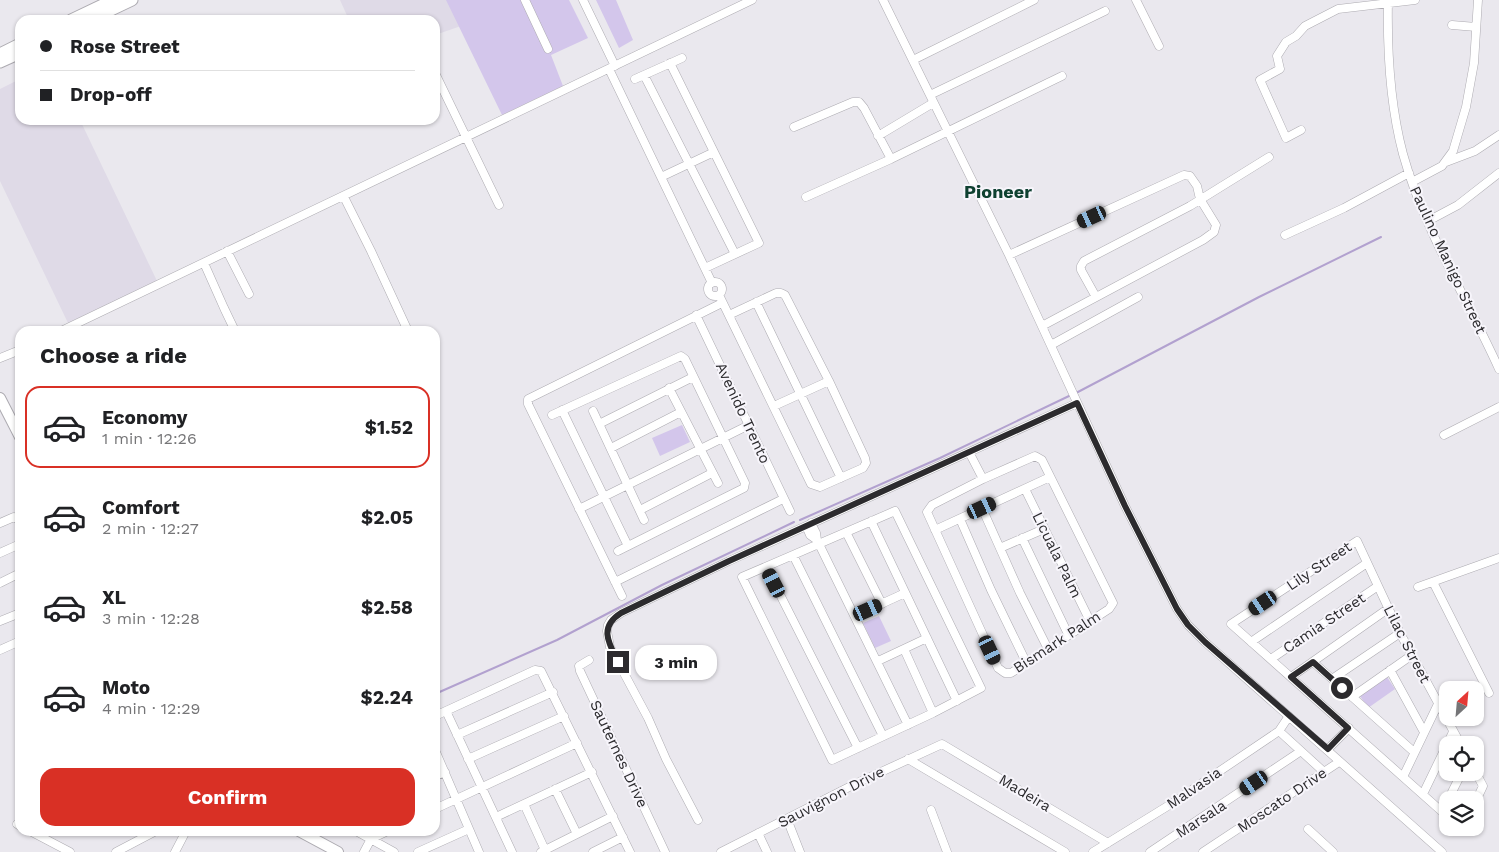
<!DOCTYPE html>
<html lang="en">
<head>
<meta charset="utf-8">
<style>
	:root { --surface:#fff; --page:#f6f6f6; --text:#202124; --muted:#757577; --line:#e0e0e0; --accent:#d93025 }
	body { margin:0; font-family:"Work Sans",sans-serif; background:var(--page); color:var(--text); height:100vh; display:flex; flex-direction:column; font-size:19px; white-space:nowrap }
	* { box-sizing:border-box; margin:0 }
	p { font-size:16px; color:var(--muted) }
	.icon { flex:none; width:28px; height:28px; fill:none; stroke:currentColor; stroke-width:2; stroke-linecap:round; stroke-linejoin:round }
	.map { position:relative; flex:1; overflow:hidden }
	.drawer { position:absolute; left:15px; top:326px; width:425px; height:510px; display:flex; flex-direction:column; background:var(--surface); border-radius:15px; box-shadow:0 1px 4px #0004 }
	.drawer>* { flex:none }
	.top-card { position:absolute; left:15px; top:15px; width:425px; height:110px; border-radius:15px; box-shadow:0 1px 4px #0004; display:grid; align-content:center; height:110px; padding:0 25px; background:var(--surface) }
	.needle { width:32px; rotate:26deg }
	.tools { position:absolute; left:1439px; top:681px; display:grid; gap:10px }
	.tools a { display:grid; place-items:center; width:45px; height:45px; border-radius:10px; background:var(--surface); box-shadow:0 1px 4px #0004; font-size:25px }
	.end { position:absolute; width:22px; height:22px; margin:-11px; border:6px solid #2c2b2e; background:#fff; box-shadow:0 0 0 2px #fff }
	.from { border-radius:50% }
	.bubble { position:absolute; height:35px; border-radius:15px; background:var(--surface); box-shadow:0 1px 4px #0004; font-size:16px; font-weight:700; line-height:35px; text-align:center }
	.car { position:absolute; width:15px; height:30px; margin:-15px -8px; border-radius:6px; box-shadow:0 0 4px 1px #0007; background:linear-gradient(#222 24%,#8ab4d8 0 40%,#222 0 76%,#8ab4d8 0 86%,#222 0) }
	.top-card b { display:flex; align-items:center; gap:18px; height:48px; font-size:19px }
	.top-card b+b { border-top:1px solid var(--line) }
	.top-card i { width:12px; height:12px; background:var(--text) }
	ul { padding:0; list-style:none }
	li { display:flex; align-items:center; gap:15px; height:82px; margin:0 10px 8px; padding:0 15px; border:2px solid transparent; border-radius:15px }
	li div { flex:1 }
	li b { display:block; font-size:19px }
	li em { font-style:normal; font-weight:700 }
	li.selected { border-color:var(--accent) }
	li>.icon { width:45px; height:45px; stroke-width:1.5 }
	h2 { padding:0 25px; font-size:22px; line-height:60px }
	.primary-button { display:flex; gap:10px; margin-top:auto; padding:10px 25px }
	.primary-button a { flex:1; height:58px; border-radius:15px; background:var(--accent); color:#fff; font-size:20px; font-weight:700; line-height:58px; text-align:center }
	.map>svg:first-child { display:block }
	.built { fill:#dfdae7 }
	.green { fill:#d3c6eb }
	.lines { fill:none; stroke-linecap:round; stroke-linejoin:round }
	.stream { stroke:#b2a1cf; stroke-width:2 }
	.minor-casing { stroke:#adabb1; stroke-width:9 }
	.major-casing { stroke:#adabb1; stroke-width:12 }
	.highway-casing { stroke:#adabb1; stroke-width:13 }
	.minor { stroke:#fff; stroke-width:8 }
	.major { stroke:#fff; stroke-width:10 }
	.highway { stroke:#fff; stroke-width:11 }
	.route { stroke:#2c2b2e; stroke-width:6 }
	.labels { text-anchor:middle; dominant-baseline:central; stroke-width:4; stroke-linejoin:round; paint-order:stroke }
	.street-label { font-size:15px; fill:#2c2b2e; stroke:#f7f5fb }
	.quarter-label { font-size:18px; font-weight:bold; fill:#0f4131; stroke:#f7f5fb }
</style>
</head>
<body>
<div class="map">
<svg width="1499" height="852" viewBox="0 0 1499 852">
	<rect width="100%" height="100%" fill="#eae8ee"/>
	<path class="built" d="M340,0h107l14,26 -26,9v-15h-86z
		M20,79v41h60l77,161 -89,42 -68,-142v-92z"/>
	<path class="green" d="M446,0h123l19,38 -37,17 12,31 -61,29z
		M596,0h20l17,40 -14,8z
		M682,425l8,17 -30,14 -8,-18z
		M879,616l12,25 -16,7 -12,-25z
		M1387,677l8,12 -27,19 -8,-12z"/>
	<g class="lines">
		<path class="stream" d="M1076,393l183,-96 122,-60
			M800,520l140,-62 129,-62
			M435,694l122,-54 105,-55 132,-63"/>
		<g class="minor-casing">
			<path id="minor" d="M525,0l23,49
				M583,0l32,66
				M883,0l126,255 116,251 52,103 11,16 17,17 237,210
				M1136,0l23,46
				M1388,0c-1,51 2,105 15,154 21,76 64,144 96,215
				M1452,25l24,2
				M913,60l121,-60
				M670,63l89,180 -54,25
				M609,69l103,214
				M435,73l64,132
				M644,75l91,179
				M635,79l47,-21
				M930,95l175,-84
				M794,127l59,-25h6l5,6 27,51
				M1301,130l-15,8 -26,-58 20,-11 -3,-13 9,-14 10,-6 9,-10 33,-17 77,-9
				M878,136l55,-33
				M1446,162l29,-11 24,-16
				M661,177l53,-25
				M1412,182l30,-16 11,-15 13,-44 8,-44 4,-63
				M344,197l27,54 37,80
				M806,197l85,-38 171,-83
				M1428,221l30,-16 41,-32
				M1285,235l59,-27 65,-35
				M227,251l22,43
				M1009,255l175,-80 6,1 7,10 3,13 16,26 -2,7 -11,8 -161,86
				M204,263l20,45 11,23
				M708 289a7 7 0 1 1 14 0a7 7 0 1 1-14 0Z
				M719,295l92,189 9,3 43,-19 3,-5 -1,-5 -36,-77 -44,-86 -4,-2h-5l-47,22
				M1096,297l-15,-27v-4l3,-5 106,-55 79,-49
				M756,302l85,176
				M696,315l94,196
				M61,331l691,-331
				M1051,345l87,-48
				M0,358l20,-8
				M669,388l49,95
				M774,406l55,-25
				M562,410l66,136
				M593,411l51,109
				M552,415l129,-59 4,3 60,124 -1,5 -126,63
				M599,424l94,-47
				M1444,435l55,-28
				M611,448l70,-36
				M969,452l14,27
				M1035,456l7,4 71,143 -4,6 -98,64h-6l-7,-5 -71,-156 5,-7 51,-26z
				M1025,489l65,132
				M982,508l38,85 28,56
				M579,509l170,-84
				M640,510l72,-37
				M895,511l86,177 -48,25 -101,47 -90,-183z
				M960,519l31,71 35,72
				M871,521l86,180
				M0,523l14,-6 6,4
				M811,523l5,10 1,7 91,185
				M806,526l4,9 7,5
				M935,530l115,-53
				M846,532l36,72
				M1022,538l46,96
				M1000,548l44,-19
				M0,553l20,-9
				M793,555l90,181
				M766,567l92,181
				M615,582l168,-83
				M1433,582l56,111
				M0,583l20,-10
				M1418,587l81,-29
				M622,596l-94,-192v-5l194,-96
				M855,616l50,-23
				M0,621l20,-8
				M1251,642l116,-79
				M904,649l29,64
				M0,650l20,-9
				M1271,659l107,-73
				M589,660l-10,6 1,5 85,181
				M878,661l49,-23
				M1313,662l101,90
				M1390,670l34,62
				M1291,677l98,-69
				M1332,679l68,-46
				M1352,697l60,-42
				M446,711l66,141
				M435,716l100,-46 6,1 89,181
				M1279,731l45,41
				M457,735l96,-43
				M1328,749l21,-21
				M435,750l44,102
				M468,759l96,-43
				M908,759l157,93
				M1475,771l8,15 -8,17
				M435,776l10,-4
				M1403,777l35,-73
				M555,789l22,45
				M1423,794l30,-62
				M1448,800l14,-28
				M524,804l21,46
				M435,809l142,-66
				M931,810l16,42
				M496,817l96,-45
				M1448,817l-217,-193 126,-83 43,92 61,112
				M787,819l13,33
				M698,820l-32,-61 -18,-41 -38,-71 -3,-16 1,-6 3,-5 10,-7 108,-52 348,-158
				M17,824l3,2
				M1460,828l2,2 1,-2
				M1308,829l25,23
				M30,831l40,21
				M356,831l38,21
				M758,833l9,19
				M116,852l40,-21
				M175,852l11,-21
				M364,852l7,-13 17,-8
				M418,852l51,-23
				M541,852l72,-36
				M593,852l30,-15
				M721,852l136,-69 85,-39 166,99
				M1093,852l78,-48 108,-73 10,-15
				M1150,852l151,-101
				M1203,852l133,-88"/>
		</g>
		<g class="major-casing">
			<path id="major" d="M0,398l20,39
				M299,831l39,21"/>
		</g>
		<g class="highway-casing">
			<path id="highway" d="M71,20l42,-20
				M90,20l42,-20
				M0,54l20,-10
				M0,62l20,-9"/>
		</g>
		<use href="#minor" class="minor"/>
		<use href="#major" class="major"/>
		<use href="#highway" class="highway"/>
	</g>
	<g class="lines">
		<path class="route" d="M618,662c-10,-20 -19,-35 3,-49l108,-52 348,-158 48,103 52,103 11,16 17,17 123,107 20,-21 -57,-51 22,-15 29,26"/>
	</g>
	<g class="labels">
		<g class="street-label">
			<text transform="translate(1448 260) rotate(65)">Paulino Manigo Street</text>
			<text transform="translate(743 413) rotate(65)">Avenido Trento</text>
			<text transform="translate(1057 555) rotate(64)">Licuala Palm</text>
			<text transform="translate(1319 566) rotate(-34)">Lily Street</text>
			<text transform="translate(1324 623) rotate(-34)">Camia Street</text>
			<text transform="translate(1057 642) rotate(-33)">Bismark Palm</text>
			<text transform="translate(1407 644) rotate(63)">Lilac Street</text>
			<text transform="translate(619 754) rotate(65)">Sauternes Drive</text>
			<text transform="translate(1194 788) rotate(-34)">Malvasia</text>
			<text transform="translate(1025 793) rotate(31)">Madeira</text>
			<text transform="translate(831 797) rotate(-27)">Sauvignon Drive</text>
			<text transform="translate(1282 800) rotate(-34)">Moscato Drive</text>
			<text transform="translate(1201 819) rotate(-33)">Marsala</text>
		</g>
		<g class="quarter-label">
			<text x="998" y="191">Pioneer</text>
		</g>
	</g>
</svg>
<div class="tools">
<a><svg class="needle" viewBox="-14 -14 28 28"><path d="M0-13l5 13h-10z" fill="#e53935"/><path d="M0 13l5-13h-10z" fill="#757577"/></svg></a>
<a><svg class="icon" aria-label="locate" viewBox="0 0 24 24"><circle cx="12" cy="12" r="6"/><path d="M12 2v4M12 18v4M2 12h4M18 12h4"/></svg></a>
<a><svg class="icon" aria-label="layers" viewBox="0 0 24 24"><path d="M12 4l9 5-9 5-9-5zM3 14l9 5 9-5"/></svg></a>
</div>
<i class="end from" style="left:1342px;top:688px"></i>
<i class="end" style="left:618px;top:662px"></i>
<div class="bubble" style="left:635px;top:645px;width:82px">3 min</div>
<i class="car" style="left:1092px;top:217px;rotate:245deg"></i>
<i class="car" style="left:982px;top:508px;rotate:65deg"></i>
<i class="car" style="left:774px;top:583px;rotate:333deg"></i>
<i class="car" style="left:1263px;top:603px;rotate:236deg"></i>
<i class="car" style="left:868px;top:610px;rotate:66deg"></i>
<i class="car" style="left:990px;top:650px;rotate:155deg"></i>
<i class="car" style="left:1254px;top:783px;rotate:236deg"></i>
<div class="top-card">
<b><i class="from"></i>Rose Street</b>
<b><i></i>Drop-off</b>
</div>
<section class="drawer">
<h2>Choose a ride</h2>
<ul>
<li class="selected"><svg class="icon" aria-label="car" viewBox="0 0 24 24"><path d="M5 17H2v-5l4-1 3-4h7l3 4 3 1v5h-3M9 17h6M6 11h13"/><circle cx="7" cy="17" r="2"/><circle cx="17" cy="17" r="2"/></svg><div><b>Economy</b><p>1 min · 12:26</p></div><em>$1.52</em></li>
<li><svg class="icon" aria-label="car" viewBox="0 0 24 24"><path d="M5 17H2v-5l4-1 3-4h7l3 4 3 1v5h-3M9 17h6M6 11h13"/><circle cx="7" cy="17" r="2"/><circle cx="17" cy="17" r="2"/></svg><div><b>Comfort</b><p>2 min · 12:27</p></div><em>$2.05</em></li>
<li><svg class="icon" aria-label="car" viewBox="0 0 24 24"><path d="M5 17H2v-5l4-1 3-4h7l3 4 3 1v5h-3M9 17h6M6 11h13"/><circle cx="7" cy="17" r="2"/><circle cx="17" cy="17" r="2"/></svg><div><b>XL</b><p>3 min · 12:28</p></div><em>$2.58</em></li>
<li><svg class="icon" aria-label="car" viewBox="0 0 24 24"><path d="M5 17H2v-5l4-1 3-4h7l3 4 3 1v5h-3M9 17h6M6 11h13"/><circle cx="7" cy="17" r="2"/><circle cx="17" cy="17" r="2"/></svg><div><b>Moto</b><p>4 min · 12:29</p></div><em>$2.24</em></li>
</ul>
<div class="primary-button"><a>Confirm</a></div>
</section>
</div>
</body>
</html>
